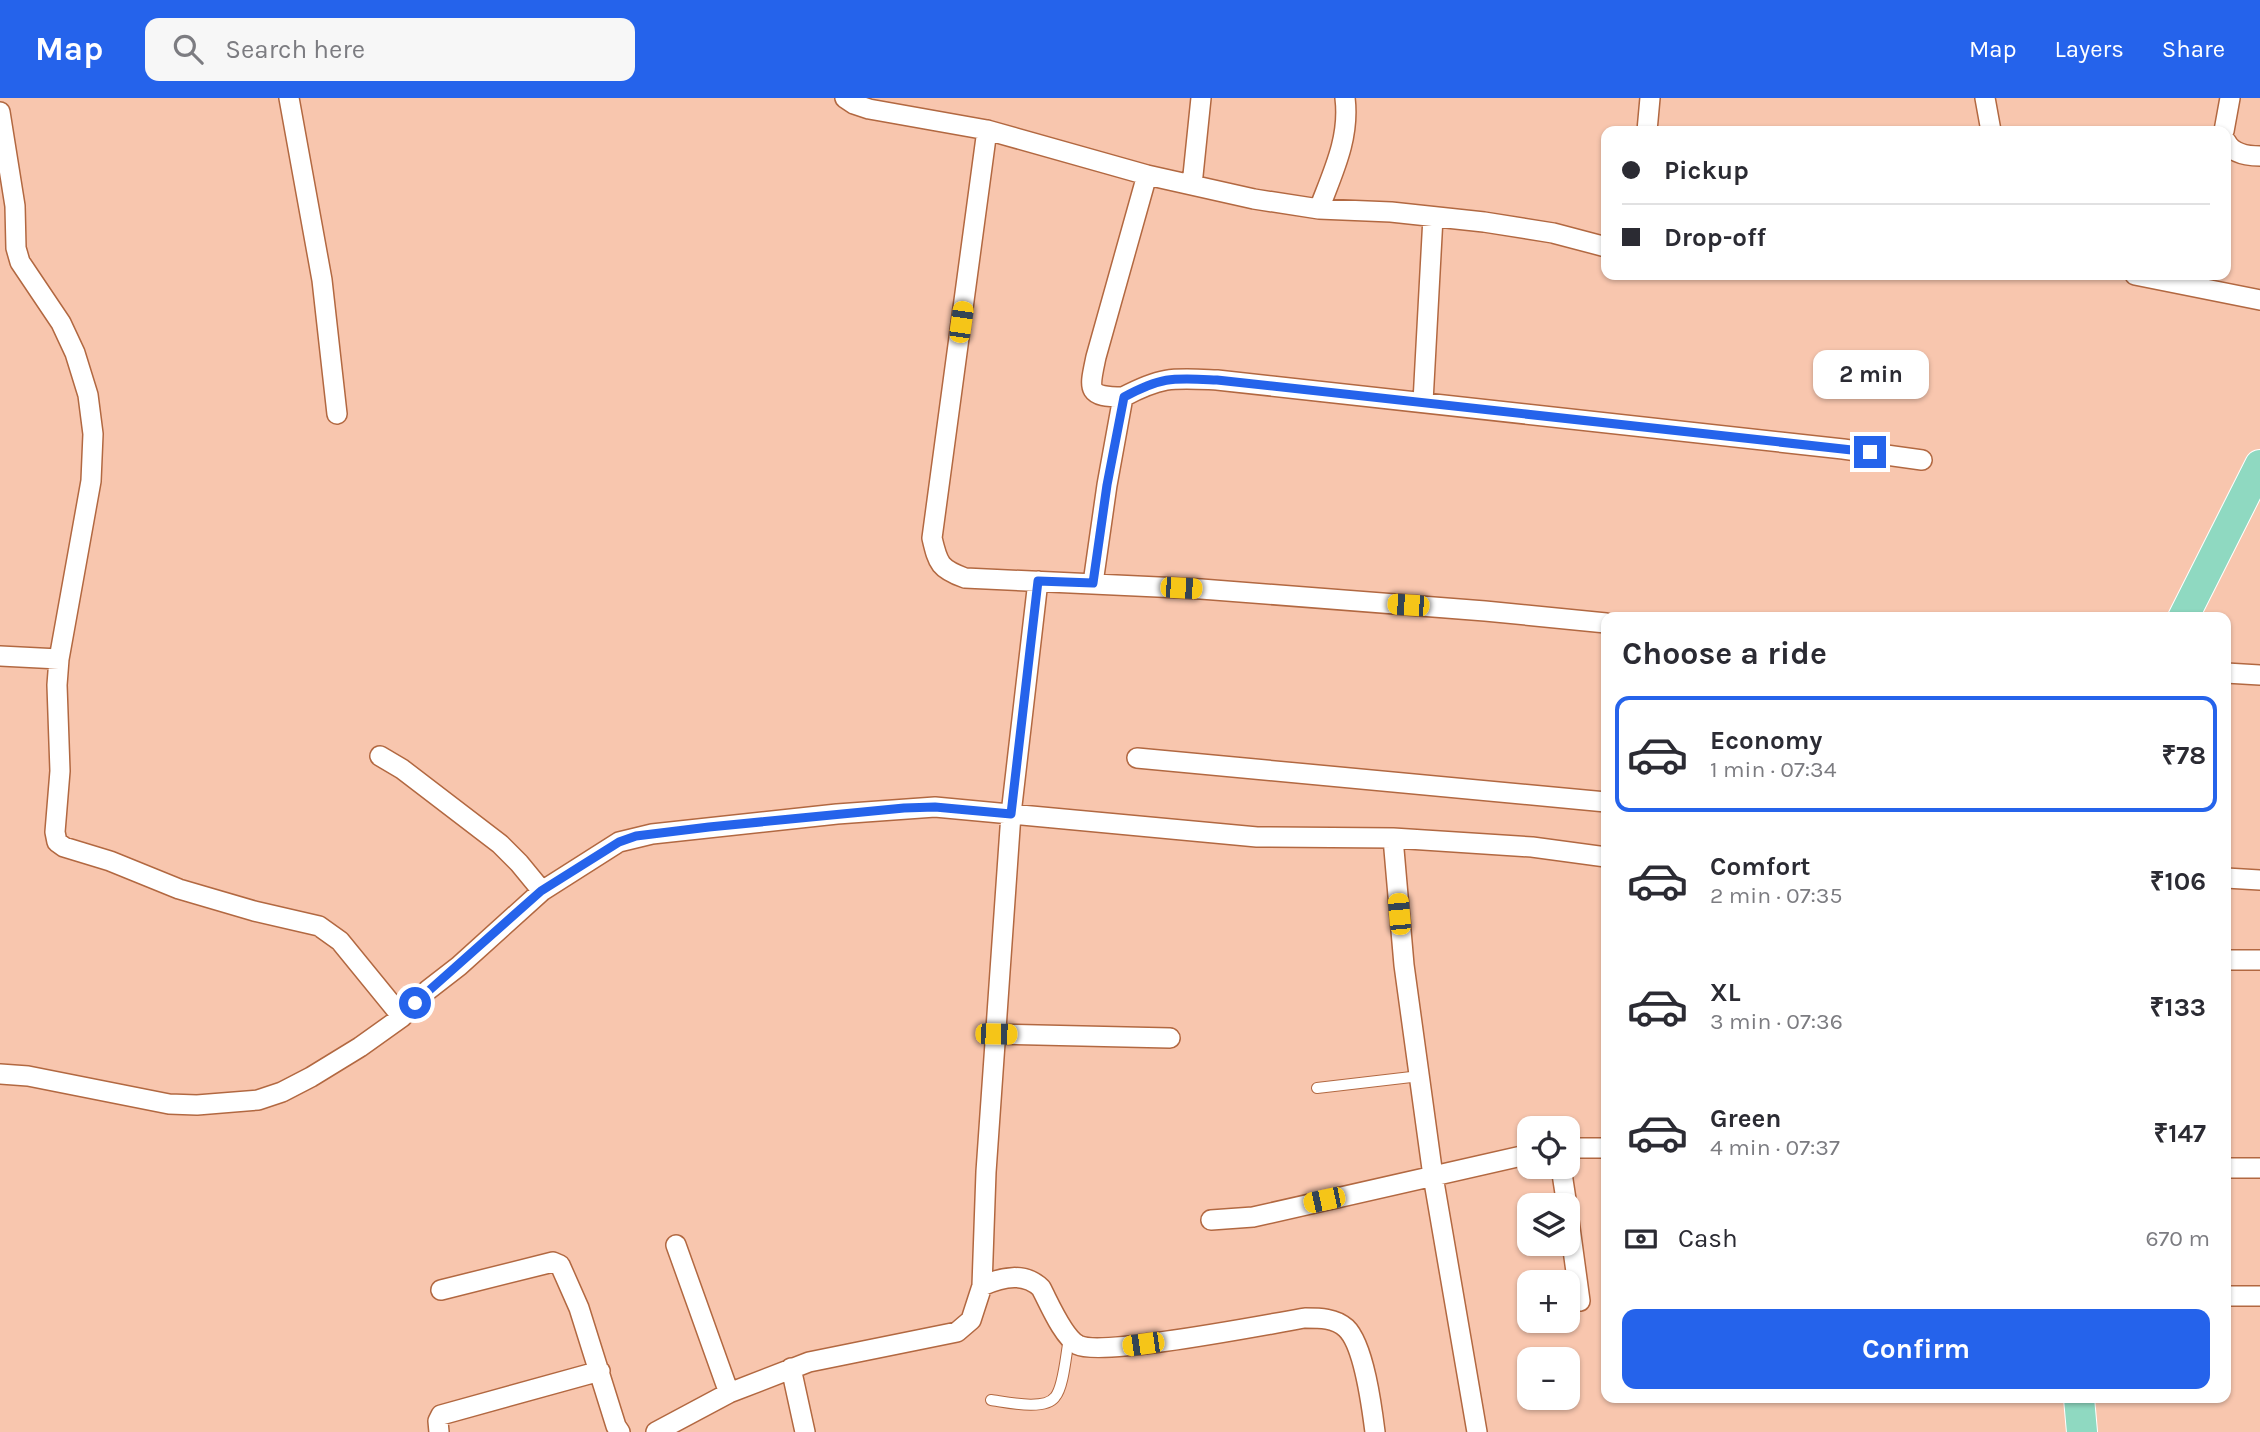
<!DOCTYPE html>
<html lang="en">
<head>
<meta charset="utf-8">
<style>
	:root { --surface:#fff; --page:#f7f7f7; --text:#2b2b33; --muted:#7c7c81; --line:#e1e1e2; --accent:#2563eb }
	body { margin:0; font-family:Karla,sans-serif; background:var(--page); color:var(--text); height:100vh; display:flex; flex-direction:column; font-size:26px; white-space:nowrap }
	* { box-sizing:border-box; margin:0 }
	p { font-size:23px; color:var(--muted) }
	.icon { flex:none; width:38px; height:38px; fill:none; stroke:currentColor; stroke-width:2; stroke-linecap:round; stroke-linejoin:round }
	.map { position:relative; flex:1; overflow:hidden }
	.details { position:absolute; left:1601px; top:514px; width:630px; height:791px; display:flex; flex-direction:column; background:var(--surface); border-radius:14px; box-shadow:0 2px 5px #0004 }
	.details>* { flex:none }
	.banner { position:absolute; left:1601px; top:28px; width:630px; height:154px; border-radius:14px; box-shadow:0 2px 5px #0004; display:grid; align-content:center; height:154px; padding:0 21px; background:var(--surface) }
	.buttons { position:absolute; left:1517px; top:1018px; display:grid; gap:14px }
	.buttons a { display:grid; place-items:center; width:63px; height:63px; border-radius:14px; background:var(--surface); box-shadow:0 2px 5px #0004; font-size:35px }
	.end { position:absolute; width:32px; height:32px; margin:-16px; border:9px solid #2563eb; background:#fff; box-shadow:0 0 0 4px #fff }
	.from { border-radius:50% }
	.bubble { position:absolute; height:49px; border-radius:14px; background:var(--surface); box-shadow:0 2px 5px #0004; font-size:23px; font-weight:700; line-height:49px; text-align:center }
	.car { position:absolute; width:21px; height:42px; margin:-21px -10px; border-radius:9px; box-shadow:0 0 5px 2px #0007; background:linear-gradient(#f5c518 24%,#345 0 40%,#f5c518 0 76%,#345 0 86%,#f5c518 0) }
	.banner b { display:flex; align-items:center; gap:24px; height:66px; font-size:26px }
	.banner b+b { border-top:2px solid var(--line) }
	.banner i { width:18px; height:18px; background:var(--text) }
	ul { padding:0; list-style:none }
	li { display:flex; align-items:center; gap:21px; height:116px; margin:0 14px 10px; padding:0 7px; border:4px solid transparent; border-radius:14px }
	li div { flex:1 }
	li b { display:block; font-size:26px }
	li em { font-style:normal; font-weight:700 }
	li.on { border-color:var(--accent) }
	li>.icon { width:63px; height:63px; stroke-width:1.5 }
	h2 { padding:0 21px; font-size:32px; line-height:84px }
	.pay { display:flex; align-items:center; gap:18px; height:77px; padding:0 21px; font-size:26px }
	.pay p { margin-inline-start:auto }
	.cta { display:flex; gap:14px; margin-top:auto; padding:14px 21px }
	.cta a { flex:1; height:80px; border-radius:14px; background:var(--accent); color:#fff; font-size:28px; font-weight:700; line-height:80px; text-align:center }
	header { display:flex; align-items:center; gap:42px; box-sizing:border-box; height:98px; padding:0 35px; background:var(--accent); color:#fff }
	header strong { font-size:33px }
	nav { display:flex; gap:38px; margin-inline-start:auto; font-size:24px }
	.search { width:490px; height:63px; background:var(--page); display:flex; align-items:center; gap:18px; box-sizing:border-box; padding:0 24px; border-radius:14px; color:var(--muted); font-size:26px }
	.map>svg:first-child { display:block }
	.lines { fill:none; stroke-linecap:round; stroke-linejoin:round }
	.lane-casing { stroke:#b26841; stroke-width:12 }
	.street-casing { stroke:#b26841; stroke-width:22 }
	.primary-casing { stroke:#fff; stroke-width:32 }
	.lane { stroke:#fff; stroke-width:10 }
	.street { stroke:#fff; stroke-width:19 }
	.primary { stroke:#8fd9c1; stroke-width:30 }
	.route { stroke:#2563eb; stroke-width:9 }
</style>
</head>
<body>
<header>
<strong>Map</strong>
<div class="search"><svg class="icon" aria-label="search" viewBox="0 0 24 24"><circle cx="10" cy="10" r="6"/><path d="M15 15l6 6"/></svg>Search here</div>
<nav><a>Map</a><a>Layers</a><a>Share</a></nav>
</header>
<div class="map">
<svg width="2260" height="1334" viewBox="0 0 2260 1334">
	<rect width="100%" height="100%" fill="#f8c6ae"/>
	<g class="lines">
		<g class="lane-casing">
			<path id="lane" d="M1317,990l103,-12
				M991,1302c15,2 54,11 64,-3 9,-10 11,-45 14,-58"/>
		</g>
		<g class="street-casing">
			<path id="street" d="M289,0l33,182 15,134
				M845,0l9,6 15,5 118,21 160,45 107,24 65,10 72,3 93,10 69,11 53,14
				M1985,0l6,33
				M0,14l15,94 1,42 4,14 41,61 14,30 13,42 5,39 -2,47 -32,178 -2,26 3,86 -5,61 2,10 7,5 46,14 69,28 75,22 65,15 21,15 62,76
				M987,32l-55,408c6,26 8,31 33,40l236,11 284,22 121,12
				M1647,33l3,-33
				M2224,33l6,-33
				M2226,43c6,13 21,15 34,15
				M1192,87l9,-87
				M1319,111c14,-37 31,-71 26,-111
				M2135,177l125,25
				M1123,299c-37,0 -34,-7 -27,-40l51,-182
				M1423,304l10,-185
				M1093,485l14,-98 16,-88c40,-21 50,-19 94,-17l626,69 79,11
				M0,558l59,3
				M2226,575l34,2
				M380,658l22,13 98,75 19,19 23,28
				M1137,660l469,44
				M1393,740l11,127 29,211 44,256
				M2226,780l34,2
				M2226,862h34
				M996,936l174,4
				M0,976l28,2 141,28 28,1 61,-5 24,-8 29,-15 49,-30 42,-30 26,-27 31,-24 83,-75 77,-49 33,-8 185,-20 98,-7 322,30 136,1 139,9 74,10
				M1568,1050h38
				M1561,1069l6,39
				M2226,1070h34
				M1568,1115l12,88
				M1211,1122l42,-3 277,-63
				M676,1147l53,148
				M982,1188l4,-114 25,-358 27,-233
				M441,1192l112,-28 7,3 19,43 37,118 4,6
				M2226,1198h34
				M791,1270l14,64
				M439,1334l-1,-11 3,-6 159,-44
				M656,1334l73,-39 80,-31 148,-30 14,-12 11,-34c19,-9 43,-14 59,2 8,15 22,49 37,57 24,12 191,-21 227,-27 15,0 30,0 41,10 18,17 26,80 29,104"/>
		</g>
		<g class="primary-casing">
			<path id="primary" d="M2183,520l77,-153
				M2079,1300l3,34"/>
		</g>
		<use href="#lane" class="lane"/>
		<use href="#street" class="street"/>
		<use href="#primary" class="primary"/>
	</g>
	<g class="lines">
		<path class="route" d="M415,905l126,-112 78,-49 17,-6 73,-9 195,-19 31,-1 76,7 27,-233 55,2 14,-98 17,-88c39,-21 49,-19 93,-17l653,72"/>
	</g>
</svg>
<div class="buttons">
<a><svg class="icon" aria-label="locate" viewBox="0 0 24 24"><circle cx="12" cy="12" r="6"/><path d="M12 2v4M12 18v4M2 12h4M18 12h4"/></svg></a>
<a><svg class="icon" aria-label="layers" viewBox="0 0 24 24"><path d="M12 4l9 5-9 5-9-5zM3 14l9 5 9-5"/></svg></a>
<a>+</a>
<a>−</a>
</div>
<i class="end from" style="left:415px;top:905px"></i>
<i class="end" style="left:1870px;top:354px"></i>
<div class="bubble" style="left:1813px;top:252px;width:116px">2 min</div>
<i class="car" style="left:961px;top:224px;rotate:8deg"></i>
<i class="car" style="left:1181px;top:490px;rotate:93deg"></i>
<i class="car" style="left:1408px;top:507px;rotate:274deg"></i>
<i class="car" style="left:1399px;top:816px;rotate:355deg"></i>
<i class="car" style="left:996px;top:936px;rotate:91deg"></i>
<i class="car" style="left:1324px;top:1102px;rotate:258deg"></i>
<i class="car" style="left:1143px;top:1246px;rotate:262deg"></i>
<div class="banner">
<b><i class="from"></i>Pickup</b>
<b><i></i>Drop-off</b>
</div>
<section class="details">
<h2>Choose a ride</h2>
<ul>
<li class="on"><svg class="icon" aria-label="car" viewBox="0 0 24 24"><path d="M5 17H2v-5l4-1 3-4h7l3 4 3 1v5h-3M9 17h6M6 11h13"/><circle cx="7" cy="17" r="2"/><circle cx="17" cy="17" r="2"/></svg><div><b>Economy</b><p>1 min · 07:34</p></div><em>₹78</em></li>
<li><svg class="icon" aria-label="car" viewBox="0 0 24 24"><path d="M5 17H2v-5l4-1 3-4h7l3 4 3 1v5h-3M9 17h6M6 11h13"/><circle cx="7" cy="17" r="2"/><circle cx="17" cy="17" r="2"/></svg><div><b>Comfort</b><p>2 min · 07:35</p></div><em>₹106</em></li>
<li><svg class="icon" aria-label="car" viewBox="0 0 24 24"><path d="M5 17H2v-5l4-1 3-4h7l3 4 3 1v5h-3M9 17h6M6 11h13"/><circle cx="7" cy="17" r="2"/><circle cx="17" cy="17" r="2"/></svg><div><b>XL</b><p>3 min · 07:36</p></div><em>₹133</em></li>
<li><svg class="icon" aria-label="car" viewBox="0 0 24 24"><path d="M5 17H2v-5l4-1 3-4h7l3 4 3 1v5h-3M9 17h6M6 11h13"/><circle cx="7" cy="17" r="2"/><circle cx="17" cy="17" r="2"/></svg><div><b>Green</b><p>4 min · 07:37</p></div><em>₹147</em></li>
</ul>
<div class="pay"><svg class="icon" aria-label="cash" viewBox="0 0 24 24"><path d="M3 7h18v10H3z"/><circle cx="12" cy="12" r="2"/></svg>Cash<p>670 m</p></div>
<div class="cta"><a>Confirm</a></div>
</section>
</div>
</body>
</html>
